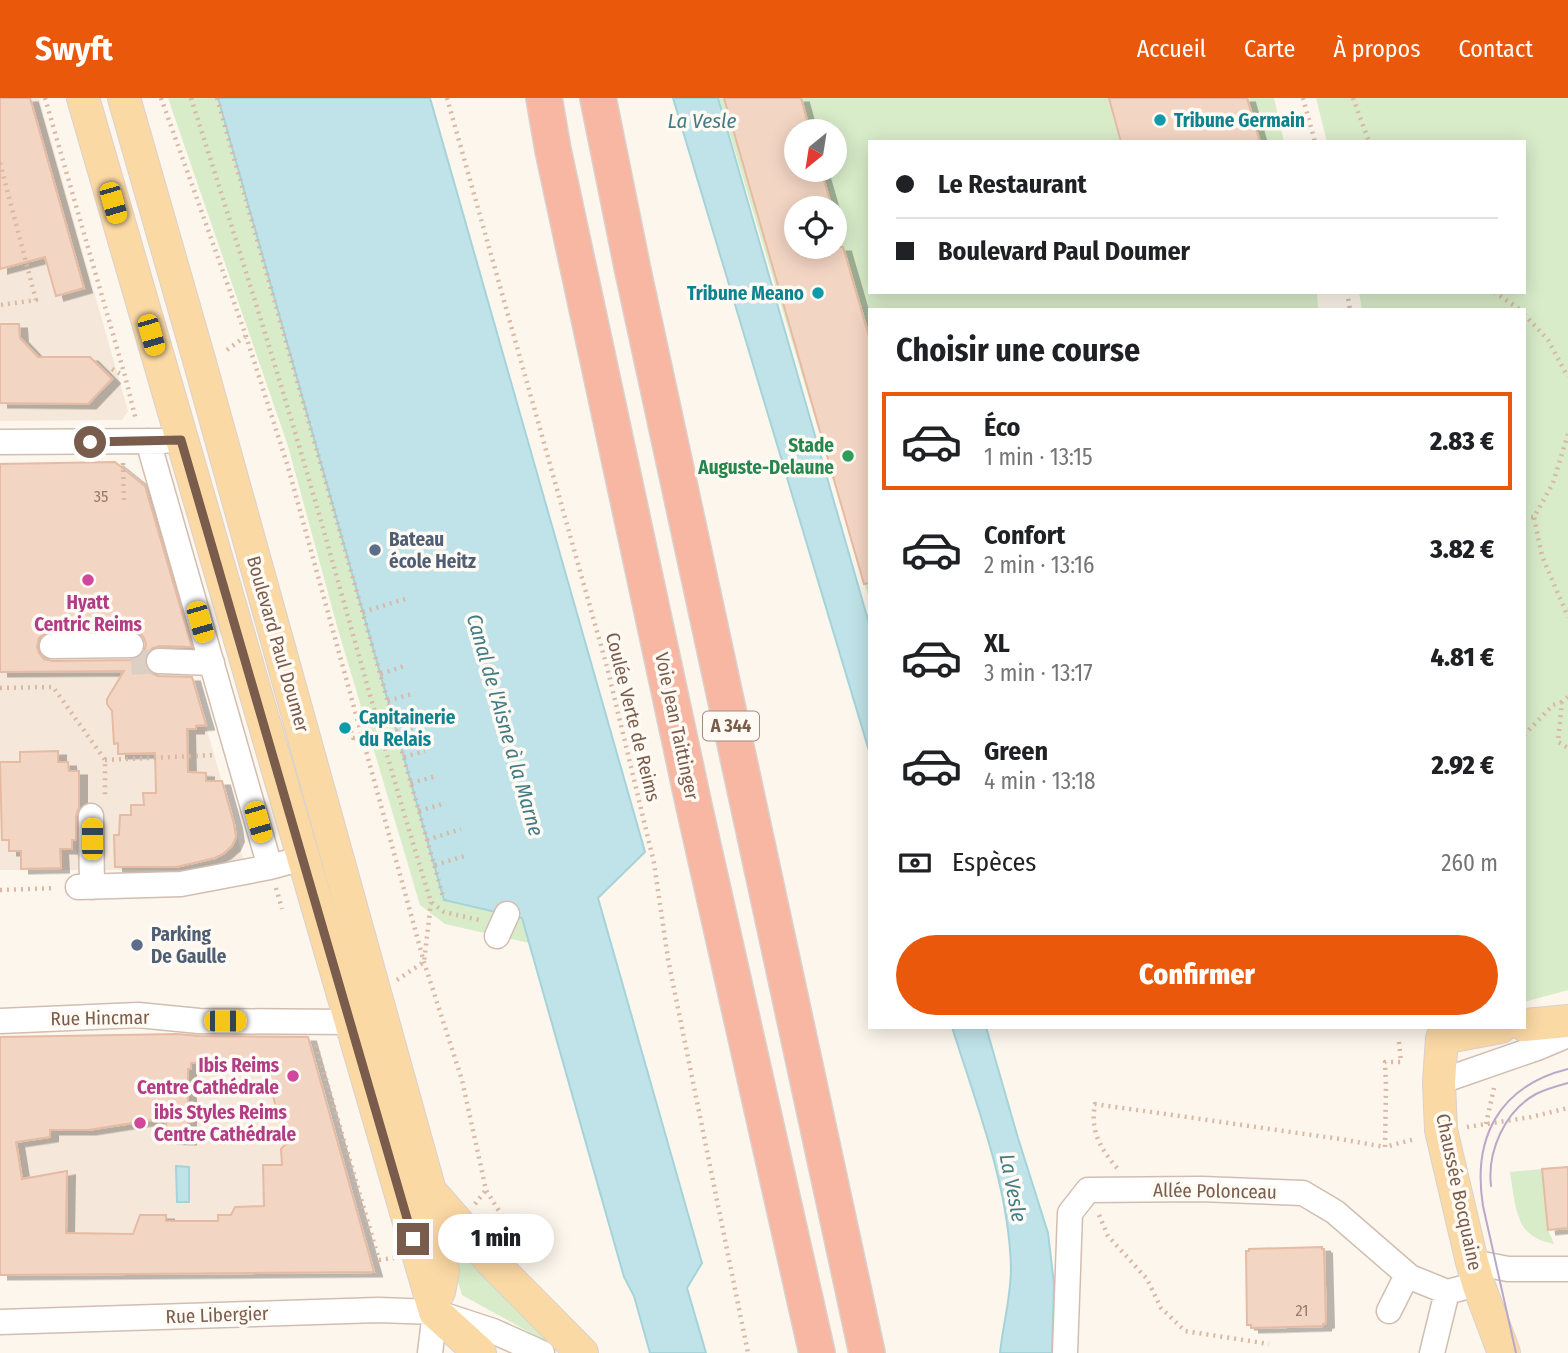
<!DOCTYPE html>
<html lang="fr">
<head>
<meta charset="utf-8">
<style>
	:root { --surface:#fff; --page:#f2f2f2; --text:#202124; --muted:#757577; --line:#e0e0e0; --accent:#ea580c }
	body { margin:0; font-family:"Fira Sans Condensed",sans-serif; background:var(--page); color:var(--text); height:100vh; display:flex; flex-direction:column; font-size:26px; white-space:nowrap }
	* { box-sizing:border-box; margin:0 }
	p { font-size:23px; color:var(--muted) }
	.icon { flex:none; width:38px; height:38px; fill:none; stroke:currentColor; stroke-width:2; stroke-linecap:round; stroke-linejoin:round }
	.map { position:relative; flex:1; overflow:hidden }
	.sheet { position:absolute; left:868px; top:210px; width:658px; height:721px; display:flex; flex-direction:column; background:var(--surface); border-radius:0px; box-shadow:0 4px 18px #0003 }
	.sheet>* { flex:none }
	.top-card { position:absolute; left:868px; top:42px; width:658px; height:154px; border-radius:0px; box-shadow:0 4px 18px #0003; display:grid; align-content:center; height:154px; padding:0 28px; background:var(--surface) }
	.needle { width:46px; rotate:210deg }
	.buttons { position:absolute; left:784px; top:21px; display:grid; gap:14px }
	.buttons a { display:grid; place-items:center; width:63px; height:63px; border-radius:50%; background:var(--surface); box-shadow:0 4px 18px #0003; font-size:35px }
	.end { position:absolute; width:32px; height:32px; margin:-16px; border:9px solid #7a5c4d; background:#fff; box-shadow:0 0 0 4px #fff }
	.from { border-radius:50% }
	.bubble { position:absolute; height:49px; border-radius:24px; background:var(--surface); box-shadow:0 4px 18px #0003; font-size:23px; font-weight:800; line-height:49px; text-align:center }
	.car { position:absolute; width:21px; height:42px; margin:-21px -10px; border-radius:9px; box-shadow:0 0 5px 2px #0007; background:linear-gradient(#f5c518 24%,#345 0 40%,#f5c518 0 76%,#345 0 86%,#f5c518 0) }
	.top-card b { display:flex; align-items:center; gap:24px; height:66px; font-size:26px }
	.top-card b+b { border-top:2px solid var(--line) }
	.top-card i { width:18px; height:18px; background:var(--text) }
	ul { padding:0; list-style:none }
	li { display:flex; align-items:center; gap:21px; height:98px; margin:0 14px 10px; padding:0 14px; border:4px solid transparent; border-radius:0px }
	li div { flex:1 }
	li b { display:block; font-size:26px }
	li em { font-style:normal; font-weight:800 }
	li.active { border-color:var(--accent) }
	li>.icon { width:63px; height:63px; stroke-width:1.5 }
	h2 { padding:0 28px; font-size:32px; line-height:84px }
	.pay { display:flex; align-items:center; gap:18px; height:77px; padding:0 28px; font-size:26px }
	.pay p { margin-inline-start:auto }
	.button { display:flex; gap:14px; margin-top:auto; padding:14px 28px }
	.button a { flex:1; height:80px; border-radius:42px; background:var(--accent); color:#fff; font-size:28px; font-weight:800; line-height:80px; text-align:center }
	header { display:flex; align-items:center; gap:42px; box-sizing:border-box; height:98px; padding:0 35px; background:var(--accent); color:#fff }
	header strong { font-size:33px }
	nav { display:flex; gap:38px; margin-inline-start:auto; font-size:24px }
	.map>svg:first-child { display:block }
	.residential { fill:#f5e8da }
	.green { fill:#d8ecc9; fill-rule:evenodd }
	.water { fill:#bfe3e8; stroke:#a5d3da; stroke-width:2 }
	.building { fill:#f3d5c3; stroke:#e6bba3; stroke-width:2; fill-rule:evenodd; filter:url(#shadow) }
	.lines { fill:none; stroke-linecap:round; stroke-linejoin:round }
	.minor-tunnel { stroke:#dcd0c4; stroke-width:24; stroke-dasharray:24 12; stroke-linecap:butt }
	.minor-casing { stroke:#d1beb0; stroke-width:27 }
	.major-casing { stroke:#dad1cd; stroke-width:34 }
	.highway-casing { stroke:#dad1cd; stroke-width:38 }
	.path { stroke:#d9b8a5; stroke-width:4.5; stroke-dasharray:2 5; stroke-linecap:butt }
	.minor { stroke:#fff; stroke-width:24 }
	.major { stroke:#fbd9a5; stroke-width:32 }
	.highway { stroke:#f7b7a3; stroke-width:35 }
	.tram { stroke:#b9a8c9; stroke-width:2 }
	.route { stroke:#7a5c4d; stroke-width:9 }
	.culture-dot { fill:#0f9aa8; stroke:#fffaf3; stroke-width:2.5 }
	.leisure-dot { fill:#2e9e5b; stroke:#fffaf3; stroke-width:2.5 }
	.service-dot { fill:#5c6f8a; stroke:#fffaf3; stroke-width:2.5 }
	.hotel-dot { fill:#d1479c; stroke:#fffaf3; stroke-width:2.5 }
	.labels { text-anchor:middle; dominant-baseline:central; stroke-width:7; stroke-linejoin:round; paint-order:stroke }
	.number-label { font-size:16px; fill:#987a6a }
	.shield { fill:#fffaf3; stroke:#a28b7f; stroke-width:2 }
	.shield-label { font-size:18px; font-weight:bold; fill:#7a5c4d }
	.culture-label { font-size:19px; font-weight:bold; fill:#0d838f; stroke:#fffaf3; text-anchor:start }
	.leisure-label { font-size:19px; font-weight:bold; fill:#27864d; stroke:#fffaf3; text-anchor:end }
	.service-label { font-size:19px; font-weight:bold; fill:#4e5e75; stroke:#fffaf3; text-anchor:start }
	.hotel-label { font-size:19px; font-weight:bold; fill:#b23c85; stroke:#fffaf3 }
	.street-label { font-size:19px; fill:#7a5c4d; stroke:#fffaf3 }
	.water-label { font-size:21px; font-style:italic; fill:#437c86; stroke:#fffaf3 }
</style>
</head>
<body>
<header>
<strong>Swyft</strong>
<nav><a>Accueil</a><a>Carte</a><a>À propos</a><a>Contact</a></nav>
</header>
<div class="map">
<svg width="1568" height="1255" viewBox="0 0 1568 1255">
	<defs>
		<filter id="shadow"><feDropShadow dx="8" dy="4.5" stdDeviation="0" flood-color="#0004"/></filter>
	</defs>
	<rect width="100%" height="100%" fill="#fdf6ec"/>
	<path class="residential" d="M0,0h39l89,313 -6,9 -122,1z
		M115,364l36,28 52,180 -13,1 44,153 12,46h-246v-406z
		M307,934l65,233 -3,7 -369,3v-238z"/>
	<path class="green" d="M168,0h49l227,802 78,17 7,26 -84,-19 -25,-19 -83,-279 -49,-180z
		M719,0h555l10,44h-414v150h447l1,18h-448v292zM796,33h39v39h-39zM796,110h39v39h-39z
		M1316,0h252v892l-44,12v-692h-162l-3,-18h165v-150h-197z
		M1542,1071l6,61 6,14c-9,-2 -19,-5 -26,-12 -13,-11 -15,-43 -18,-60z
		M460,1142l96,107 -94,-52 -14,-46z"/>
	<path class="water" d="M218,0h212l215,754 -47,46 104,365 -15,25 19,65h-56l-16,-57 -10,-19 -102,-359 -78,-18z
		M673,0h45l152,529v127z
		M952,929h34l32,111 30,95 6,51 -2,69h-52c3,-29 11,-56 11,-85 -2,-82 -35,-164 -59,-241z
		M176,1068l13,1v35h-12z"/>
	<path class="building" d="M0,0h30l54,190 -28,8 -11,-39 -45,12z
		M724,0h77l9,33h-14v39h25l11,38h-36v39h47l27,93v243l-6,1z
		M1109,0h138l13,44h-139z
		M0,226h19l1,14 18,19h52l22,22 -24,25 -88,-1z
		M115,364l30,24 47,161 -32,-1 -7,2 -7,6 -2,7 2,6 5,6 7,3 34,1 14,48 -10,1v3h-9l1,43 18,1v8h16l12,43 2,13 -4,9 -9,8 -8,4 -39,9h-61l-1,-32h5l1,-20h11v-10h13l-1,-12h13l-1,-40 -37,1v-11l-4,1 -2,-33 -5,-7v-5l17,-28 -124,1v-208zM131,532l8,2 5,6 2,6 -2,9 -5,4 -7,3 -80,1 -8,-2 -5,-6 -2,-6 2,-9 6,-5 6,-2z
		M58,653v11h10l1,9h10v36l-3,9v24h-4v9h-12l1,19 -40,1v-18h-12v-11h-7l-2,-78h20v-10z
		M178,936l21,2 109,1 66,235 -374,3v-238zM191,965h73l22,81 -5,5 1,16h-19l1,41 -29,1 -4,8h-13v6h-52v-6h-26l-7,19 -67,-1 1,-62 -45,8 -6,-37 34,-5v-7h38l77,-12 4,21 19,1v-71h3z
		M1568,1069v61l-20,2 -6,-61z
		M1322,1149v2h2l2,74 -3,1v2l-72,2v-3h-4l-1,-74h3v-2z"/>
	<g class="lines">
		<path class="minor-tunnel" d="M131,565l28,-2"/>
		<g class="minor-casing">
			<path id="minor" d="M148,343l122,426 33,-9
				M0,344l164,-1
				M52,548l79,-1
				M159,563l53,2
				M91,718l1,71
				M78,789l103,-3 89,-17
				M497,838l10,-22
				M0,923l138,-6 61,6 151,1
				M1439,984l98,-34 31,-13
				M1472,1164l36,7h60
				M1389,1213l18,-36
				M0,1224l378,-12 57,2 58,19 49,22
				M430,1255l5,-41
				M1065,1255l5,-140 18,-23 113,-1 102,4 32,19 75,65 37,15 23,-6h9
				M1432,1255l15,-61"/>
		</g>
		<g class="major-casing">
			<path id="major" d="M83,0l352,1214 45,41
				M124,0l74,258 232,835 13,80 -4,21
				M1524,927l44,-4
				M1501,929l-59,11 -3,44 2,48 31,132 7,24 25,67
				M430,1093l62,71 90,91"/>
		</g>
		<g class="highway-casing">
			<path id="highway" d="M544,0l9,52 141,656 123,547
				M598,0l35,173 234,1082"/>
		</g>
		<path class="path" d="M45,0l80,278 11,44
			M161,0l85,238 42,131 136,495 38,118 24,110 39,63
			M191,0c44,138 88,277 128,416 37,130 72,260 112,388l13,10 35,8
			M217,0l227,802
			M447,0l160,569 47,196 14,96 80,394
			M1303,0l12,44
			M1353,0l16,44
			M0,65l36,137 -36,5
			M1347,194l3,18
			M1494,194l27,18
			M1524,216l24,26 20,37
			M227,252l19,-14
			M112,271l12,7
			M1568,336l-15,49 -19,34 8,39 26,61
			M123,365l1,38
			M1524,419h10
			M363,514l42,-13
			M381,576l26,-9
			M0,590l53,-1 52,73v38
			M1568,599l-6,5 -4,40 10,6
			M388,603l27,-8
			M351,633l2,7c10,0 17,-4 27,-6
			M397,634l21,-6
			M1524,637l29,-30 9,-3
			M404,659l21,-6
			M105,662l111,-5
			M411,685l26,-7
			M419,713l27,-8
			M427,742l34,-11
			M435,767l33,-10
			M276,790l6,21
			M0,792l56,-2
			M397,882l27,-18 7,-60
			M1399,944l2,20h-16l1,24 -1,61 30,-8
			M316,947l63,215 15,-2
			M1486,1026l8,-36
			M1467,1029l64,-10 37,-9
			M1117,1070c-17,-20 -27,-37 -22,-64l245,35 45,8
			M475,1106l11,-14
			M1099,1117l9,21 39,43 14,29 24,23 84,13"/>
		<use href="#minor" class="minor"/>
		<use href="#major" class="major"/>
		<use href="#highway" class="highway"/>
		<path class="tram" d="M1491,1088c-4,-35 14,-75 45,-92 10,-5 21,-8 32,-11
			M1516,1255l-33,-147c-11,-68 16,-120 85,-137"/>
	</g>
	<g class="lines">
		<path class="route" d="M90,344l91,-2 232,799"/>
	</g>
	<g class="culture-dot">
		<circle cx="1160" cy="22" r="7"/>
		<circle cx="818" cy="195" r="7"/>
		<circle cx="345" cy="630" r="7"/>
	</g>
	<circle class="leisure-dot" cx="848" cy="358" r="7"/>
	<g class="service-dot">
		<circle cx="375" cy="452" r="7"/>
		<circle cx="137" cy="847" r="7"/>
	</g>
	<g class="hotel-dot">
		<circle cx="88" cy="482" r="7"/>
		<circle cx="293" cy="978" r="7"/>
		<circle cx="140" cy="1025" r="7"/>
	</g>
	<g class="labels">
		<g class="number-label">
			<text x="101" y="398">35</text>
			<text x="1302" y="1212">21</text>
		</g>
		<rect class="shield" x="703" y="613.5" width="56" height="29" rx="5"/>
		<g class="shield-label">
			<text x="731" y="628">A 344</text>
		</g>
		<g class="culture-label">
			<text x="1174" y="22">Tribune Germain</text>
			<text x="804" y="195" text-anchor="end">Tribune Meano</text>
			<text x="359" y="619">Capitainerie<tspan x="359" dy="22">du Relais</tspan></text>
		</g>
		<g class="leisure-label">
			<text x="834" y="347">Stade<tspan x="834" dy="22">Auguste-Delaune</tspan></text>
		</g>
		<g class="service-label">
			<text x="389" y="441">Bateau<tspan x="389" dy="22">école Heitz</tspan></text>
			<text x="151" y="836">Parking<tspan x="151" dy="22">De Gaulle</tspan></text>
		</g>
		<g class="hotel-label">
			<text x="88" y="504">Hyatt<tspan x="88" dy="22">Centric Reims</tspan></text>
			<text x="279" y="967" text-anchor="end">Ibis Reims<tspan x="279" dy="22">Centre Cathédrale</tspan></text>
			<text x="154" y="1014" text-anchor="start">ibis Styles Reims<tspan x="154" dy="22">Centre Cathédrale</tspan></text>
		</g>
		<g class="street-label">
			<text transform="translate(278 546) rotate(74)">Boulevard Paul Doumer</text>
			<text transform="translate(633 619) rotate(76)">Coulée Verte de Reims</text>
			<text transform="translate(677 628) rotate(78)">Voie Jean Taittinger</text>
			<text transform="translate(100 920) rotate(-1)">Rue Hincmar</text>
			<text transform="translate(1215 1093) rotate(1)">Allée Polonceau</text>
			<text transform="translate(1459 1094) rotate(78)">Chaussée Bocquaine</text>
			<text transform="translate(217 1217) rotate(-2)">Rue Libergier</text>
		</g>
		<g class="water-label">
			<text x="702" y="23">La Vesle</text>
			<text transform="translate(505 627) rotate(74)">Canal de l'Aisne à la Marne</text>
			<text transform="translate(1013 1090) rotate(79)">La Vesle</text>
		</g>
	</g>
</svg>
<div class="buttons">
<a><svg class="needle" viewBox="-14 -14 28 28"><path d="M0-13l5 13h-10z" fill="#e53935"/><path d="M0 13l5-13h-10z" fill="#757577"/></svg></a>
<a><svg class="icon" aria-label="locate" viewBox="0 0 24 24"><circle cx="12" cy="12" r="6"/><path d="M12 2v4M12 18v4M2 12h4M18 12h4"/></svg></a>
</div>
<i class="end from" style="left:90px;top:344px"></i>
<i class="end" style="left:413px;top:1141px"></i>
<div class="bubble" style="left:438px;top:1116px;width:116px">1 min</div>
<i class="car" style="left:113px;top:105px;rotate:164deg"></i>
<i class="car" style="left:151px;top:237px;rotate:164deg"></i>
<i class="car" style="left:200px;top:524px;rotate:164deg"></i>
<i class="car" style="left:258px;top:724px;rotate:164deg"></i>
<i class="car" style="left:92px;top:741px;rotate:0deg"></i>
<i class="car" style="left:225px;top:923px;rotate:90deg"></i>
<div class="top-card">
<b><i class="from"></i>Le Restaurant</b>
<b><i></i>Boulevard Paul Doumer</b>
</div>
<section class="sheet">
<h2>Choisir une course</h2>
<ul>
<li class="active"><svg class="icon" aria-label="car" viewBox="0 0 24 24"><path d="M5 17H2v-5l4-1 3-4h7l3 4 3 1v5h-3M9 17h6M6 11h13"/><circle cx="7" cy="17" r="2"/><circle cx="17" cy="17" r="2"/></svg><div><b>Éco</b><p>1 min · 13:15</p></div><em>2.83 €</em></li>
<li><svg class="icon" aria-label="car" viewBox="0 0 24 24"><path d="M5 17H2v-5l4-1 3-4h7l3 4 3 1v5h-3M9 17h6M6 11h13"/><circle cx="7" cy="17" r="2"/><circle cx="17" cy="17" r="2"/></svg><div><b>Confort</b><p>2 min · 13:16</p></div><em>3.82 €</em></li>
<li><svg class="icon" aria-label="car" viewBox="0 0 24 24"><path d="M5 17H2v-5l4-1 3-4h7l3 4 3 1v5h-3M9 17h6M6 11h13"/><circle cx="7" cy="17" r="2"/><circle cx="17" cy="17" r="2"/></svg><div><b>XL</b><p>3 min · 13:17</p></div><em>4.81 €</em></li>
<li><svg class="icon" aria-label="car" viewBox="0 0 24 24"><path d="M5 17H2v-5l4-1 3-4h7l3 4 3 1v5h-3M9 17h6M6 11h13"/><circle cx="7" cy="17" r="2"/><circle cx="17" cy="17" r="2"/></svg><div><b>Green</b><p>4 min · 13:18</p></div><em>2.92 €</em></li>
</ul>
<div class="pay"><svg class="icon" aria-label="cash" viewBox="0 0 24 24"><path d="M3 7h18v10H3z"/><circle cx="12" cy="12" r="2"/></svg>Espèces<p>260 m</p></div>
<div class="button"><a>Confirmer</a></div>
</section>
</div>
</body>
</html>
